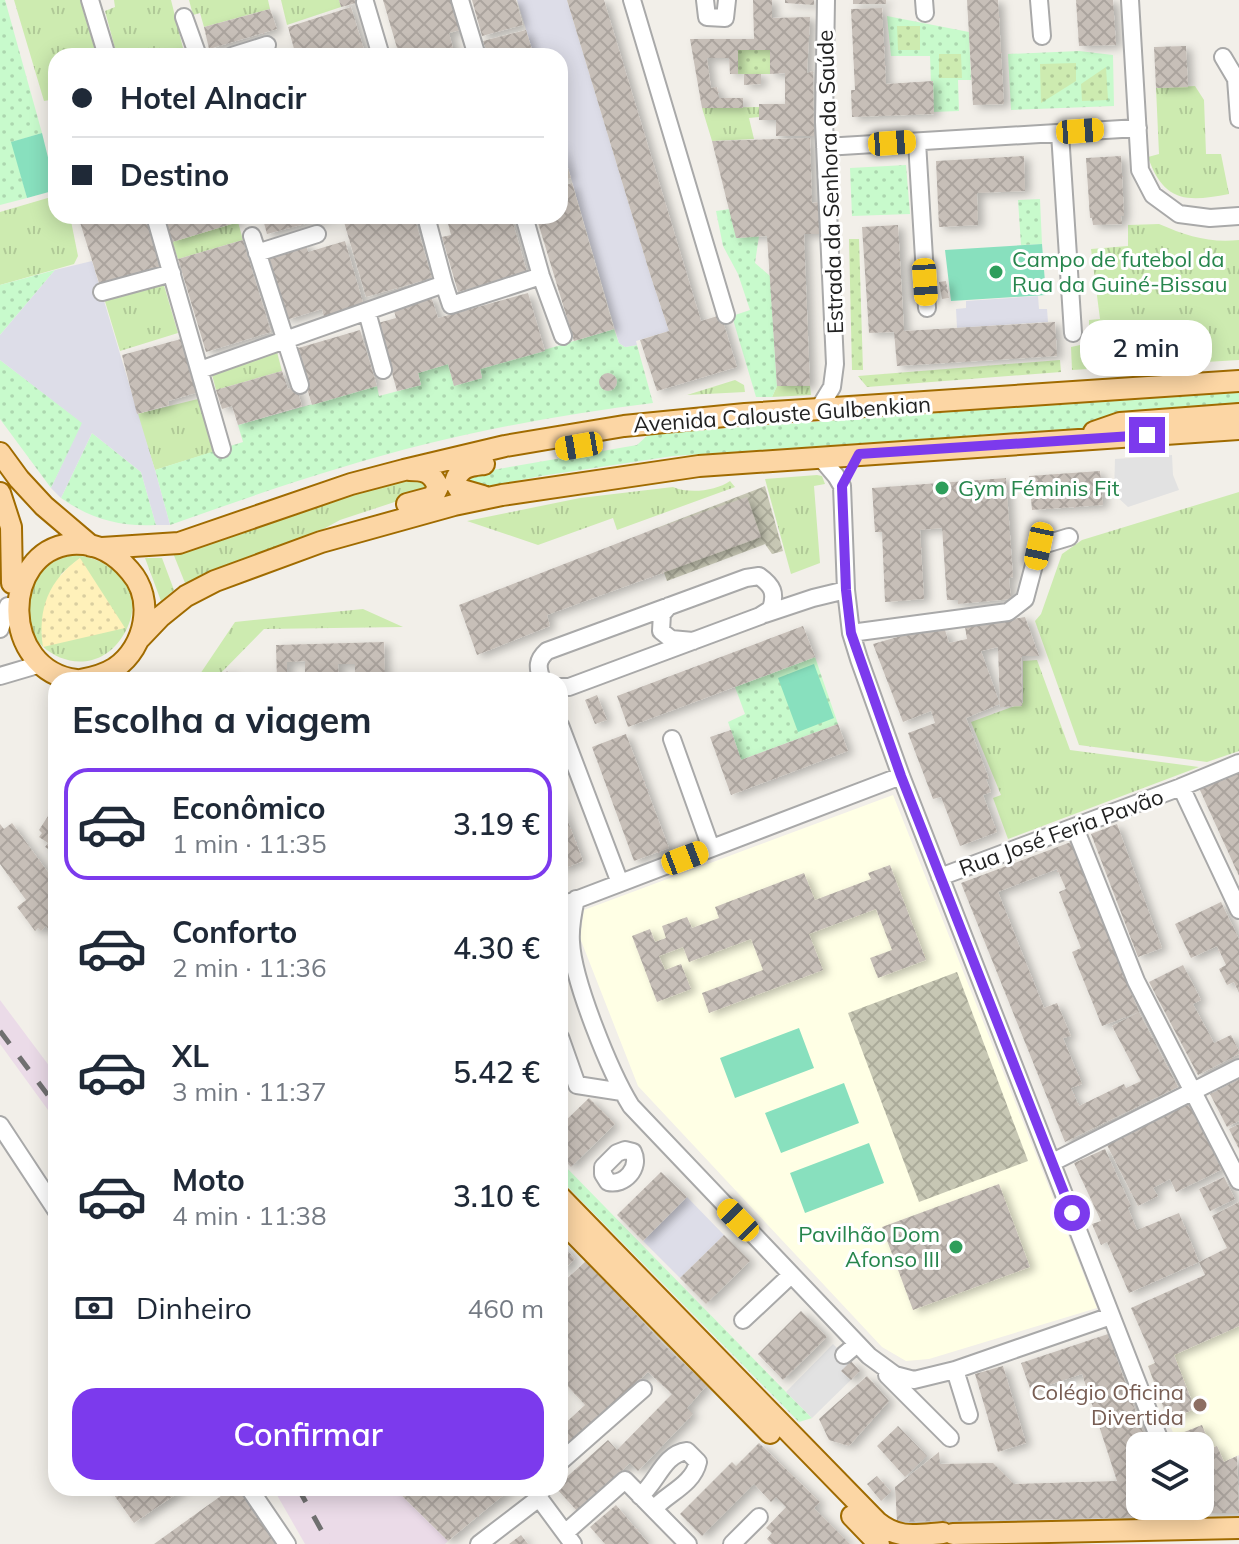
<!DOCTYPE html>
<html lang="pt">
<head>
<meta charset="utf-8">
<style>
	:root { --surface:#fff; --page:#f2f2f3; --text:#1f2937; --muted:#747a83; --line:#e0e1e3; --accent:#7c3aed }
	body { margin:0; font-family:Mulish,sans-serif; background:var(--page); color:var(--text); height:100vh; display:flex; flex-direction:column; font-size:30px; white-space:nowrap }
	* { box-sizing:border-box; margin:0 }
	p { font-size:26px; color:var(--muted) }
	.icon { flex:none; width:44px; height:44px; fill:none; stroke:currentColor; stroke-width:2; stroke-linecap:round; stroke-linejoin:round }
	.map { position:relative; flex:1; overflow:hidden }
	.drawer { position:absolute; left:48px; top:672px; width:520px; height:824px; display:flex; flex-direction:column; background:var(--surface); border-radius:24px; box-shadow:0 4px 20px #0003 }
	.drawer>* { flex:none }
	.guide { position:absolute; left:48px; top:48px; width:520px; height:176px; border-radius:24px; box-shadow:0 4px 20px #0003; display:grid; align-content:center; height:176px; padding:0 24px; background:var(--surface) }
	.buttons { position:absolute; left:1126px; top:1432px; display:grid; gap:16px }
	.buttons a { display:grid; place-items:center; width:88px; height:88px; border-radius:16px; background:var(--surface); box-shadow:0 4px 20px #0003; font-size:40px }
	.end { position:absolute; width:36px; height:36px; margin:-18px; border:10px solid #7c3aed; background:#fff; box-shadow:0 0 0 4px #fff }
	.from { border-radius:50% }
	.bubble { position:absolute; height:56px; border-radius:24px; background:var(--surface); box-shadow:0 4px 20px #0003; font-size:26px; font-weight:600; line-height:56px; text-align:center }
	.car { position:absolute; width:24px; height:48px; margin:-24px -12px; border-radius:10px; box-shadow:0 0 6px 2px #0007; background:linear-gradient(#f5c518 24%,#345 0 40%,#f5c518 0 76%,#345 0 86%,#f5c518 0) }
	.guide b { display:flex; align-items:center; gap:28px; height:76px; font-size:30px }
	.guide b+b { border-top:2px solid var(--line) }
	.guide i { width:20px; height:20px; background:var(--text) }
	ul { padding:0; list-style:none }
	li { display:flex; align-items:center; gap:24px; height:112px; margin:0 16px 12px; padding:0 8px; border:4px solid transparent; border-radius:24px }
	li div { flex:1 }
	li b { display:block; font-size:30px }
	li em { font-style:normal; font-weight:600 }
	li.current { border-color:var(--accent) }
	li>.icon { width:72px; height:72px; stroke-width:1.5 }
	h2 { padding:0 24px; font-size:36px; line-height:96px }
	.pay { display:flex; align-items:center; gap:20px; height:88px; padding:0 24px; font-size:30px }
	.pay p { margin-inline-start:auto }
	.action { display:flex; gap:16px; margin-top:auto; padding:16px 24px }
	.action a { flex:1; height:92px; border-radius:24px; background:var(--accent); color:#fff; font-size:32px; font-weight:600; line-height:92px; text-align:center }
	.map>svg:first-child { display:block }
	.education { fill:#ffffe5 }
	.railway { fill:#ebdbe8 }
	.construction { fill:url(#construction-cross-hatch) }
	.grass { fill:url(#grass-tufts); fill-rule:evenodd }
	.sand { fill:url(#sand-dots) }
	.park { fill:url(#park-dots) }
	.garden { fill:url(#garden-dots) }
	.pitch { fill:#88e0be }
	.parking { fill:#e2e2e2 }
	.plaza { fill:#dddde8 }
	.building { fill:url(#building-cross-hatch); fill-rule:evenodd; filter:url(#shadow) }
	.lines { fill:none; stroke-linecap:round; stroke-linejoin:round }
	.minor-casing { stroke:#a9a9a9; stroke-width:20 }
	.major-casing { stroke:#a06b00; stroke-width:24 }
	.minor { stroke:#fff; stroke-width:16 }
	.major { stroke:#fcd6a4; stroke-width:20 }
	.rail { stroke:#707070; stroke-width:5; stroke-dasharray:16 16; stroke-linecap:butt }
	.route { stroke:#7c3aed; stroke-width:10 }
	.leisure-dot { fill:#2e9e5b; stroke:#fff; stroke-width:3 }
	.education-dot { fill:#8d6e63; stroke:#fff; stroke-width:3 }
	.labels { text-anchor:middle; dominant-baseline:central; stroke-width:6; stroke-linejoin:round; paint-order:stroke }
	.street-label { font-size:22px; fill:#222; stroke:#fff }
	.leisure-label { font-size:22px; fill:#27864d; stroke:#fff; text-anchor:start }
	.education-label { font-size:22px; fill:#785e54; stroke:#fff; text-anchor:end }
</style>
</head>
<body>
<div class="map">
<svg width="1239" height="1544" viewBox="0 0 1239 1544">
	<defs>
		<pattern id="construction-cross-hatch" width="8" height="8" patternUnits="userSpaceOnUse" patternTransform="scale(2)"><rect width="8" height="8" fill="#c7c7b4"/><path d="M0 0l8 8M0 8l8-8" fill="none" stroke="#abab9a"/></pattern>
		<pattern id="grass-tufts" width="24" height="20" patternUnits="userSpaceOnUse" patternTransform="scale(2)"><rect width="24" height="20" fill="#cdebb0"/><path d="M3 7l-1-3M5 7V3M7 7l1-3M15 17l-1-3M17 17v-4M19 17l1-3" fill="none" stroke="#b0c997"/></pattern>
		<pattern id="sand-dots" width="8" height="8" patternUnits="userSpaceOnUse" patternTransform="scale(2)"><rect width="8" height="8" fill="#fff1ba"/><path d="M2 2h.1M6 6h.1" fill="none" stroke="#dacea0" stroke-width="1.8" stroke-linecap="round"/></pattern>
		<pattern id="park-dots" width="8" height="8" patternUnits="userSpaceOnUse" patternTransform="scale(2)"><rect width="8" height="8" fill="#c8facc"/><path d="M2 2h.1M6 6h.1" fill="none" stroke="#acd6af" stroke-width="1.8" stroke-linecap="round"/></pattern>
		<pattern id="garden-dots" width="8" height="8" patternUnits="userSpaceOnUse" patternTransform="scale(2)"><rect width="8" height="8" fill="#cdebb0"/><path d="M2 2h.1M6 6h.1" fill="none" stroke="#b0c997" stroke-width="1.8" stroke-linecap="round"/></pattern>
		<pattern id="building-cross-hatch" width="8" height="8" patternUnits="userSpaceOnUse" patternTransform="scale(2)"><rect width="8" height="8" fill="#c7bfb8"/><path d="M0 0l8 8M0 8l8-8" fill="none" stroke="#aba49e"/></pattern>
		<filter id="shadow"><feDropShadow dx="5.5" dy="3" stdDeviation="4" flood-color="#0004"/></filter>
	</defs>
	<rect width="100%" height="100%" fill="#f2efe9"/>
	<path class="education" d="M893,795l204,513 -168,51 -23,2 -24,-14 -244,-261 -58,-148 4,-28z
		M1239,1326v129l-15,7 -24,-16h-22l-30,-80z"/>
	<path class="railway" d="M0,1000l56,75v46l-56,-77z
		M273,1488h121l54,53 -3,3h-140z"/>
	<path class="construction" d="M765,486l18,65 -11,3 -7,-10 -98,37 -18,-50z
		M957,972l71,189 -109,41 -71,-189z"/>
	<path class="grass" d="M14,0h66l17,56h-41v43l-12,2z
		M114,0h57l12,48 -28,8h-38l-12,-45 10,-4z
		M189,0h79l2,9 -66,18 -4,-14 -7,2z
		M281,0h58l2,7 -54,18z
		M1195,86l9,14 2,54h15l8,40c-42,8 -65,9 -81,-37l11,-3 -3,-66z
		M759,107v10l-10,1 5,21 -42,2 -10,-33z
		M51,197l5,1v18h14l8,40 -4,8 -74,21v-73z
		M238,222l5,18 -65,19 -6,-17z
		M1159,224c28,12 50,19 80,16v120l-167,10 -1,-23 18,-4v-23l11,-1 -9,-70 37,-3v-21z
		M163,282l15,51 -58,18 -16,-53z
		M277,352l5,19 -66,19 -5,-19z
		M735,380l9,5 1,7 -58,3z
		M777,386h33l1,9 -39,2z
		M198,399l15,53 -58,18 -18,-56z
		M817,475l5,1 3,8 -11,2 6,77 -29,11 -26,-95z
		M412,478l9,1 5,6 -1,7 -85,28 -22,12 -71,25 -62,26 -12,-30 28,-6 110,-40z
		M730,481l5,6 -118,43 -4,-12 -75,27 -71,-24 113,-23 93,-11c16,7 43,4 57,-6z
		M1239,492v259l-32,11 -128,-17 -44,-124 6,-7 21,-60 20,-14z
		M71,555c42,1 78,37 53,79 -36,62 -124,8 -91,-51 10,-16 19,-22 38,-28zM80,558l-39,76 20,-60z
		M145,558h17l12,32 -13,11z
		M363,609l40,18 -139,2 -50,51h-18l39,-58z
		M1037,660l33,90 129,17 -191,72 -15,-41 8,-3 -30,-73 52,-19v-42z"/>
	<path class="sand" d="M80,558l45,70 -82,19c-6,-38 6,-67 37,-89z"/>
	<path class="park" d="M0,0h5l37,133 -30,9 15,56 -27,7z
		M887,16l82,16 2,48h-13l1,31 -27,1 -2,-56h-39z
		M1079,51l34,4 1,51 -103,4 -3,-56z
		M906,165l4,49 -58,2 -2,-48z
		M1040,199l2,45 -21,1 -3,-45z
		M730,209l7,29 22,-2 -4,27 15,13 7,110 -5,11h-16l-24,-81 18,-6 -12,-36 -15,-28 -7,-35z
		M55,270l-55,65v-50z
		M614,329l5,14 6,4 12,-2 16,58c-105,13 -209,33 -310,64 -58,17 -116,38 -173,58l-15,-55 88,-28 -5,-17 139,-39 2,10 42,-11 -3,-12 30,-9 6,21 28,-7 -2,-9z
		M0,360l83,63 -32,65 -51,-69z
		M1239,391v18l-130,8 -24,11 -412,28 -132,20 -60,12 -16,-7 3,-4 13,-5 156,-27 12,-11z
		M92,433l49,39 15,53c-36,2 -65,-6 -95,-27z
		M815,657l23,67 -97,36 -13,-38 17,-8 -10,-27z
		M560,1161l226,231 26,26 -13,4 -239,-243z"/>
	<path class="garden" d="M897,26h23v24h-22z
		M738,50h32v24h-32z
		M939,54h22l1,24h-23z
		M1076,63v18l-35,22 -1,-39z
		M1106,67l2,33 -26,1 -1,-17z
		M849,239h10l4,131h-11z
		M1060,360l1,12 -194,15 -9,-11z"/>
	<path class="pitch" d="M42,133l14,57 -29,8 -16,-56z
		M1042,244l4,51 -95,6 -6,-51z
		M814,664l20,54 -36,14 -20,-54z
		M799,1028l15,40 -79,30 -15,-40z
		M844,1083l15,40 -78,30 -16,-40z
		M869,1143l15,40 -79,30 -15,-40z"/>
	<path class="parking" d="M1172,455l1,20 6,15 -51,17 -14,-13 1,-35z
		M833,1344l27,27 -48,47 -26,-26z"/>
	<path class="plaza" d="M517,0h50l83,274 19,57 -33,10 1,4 -12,2 -6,-4 -59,-203v-84h-26z
		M92,261l63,209 15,55h-14l-15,-53 -49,-39 -31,65 -10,-10 31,-65 -82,-63v-25l55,-65z
		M1038,296l1,13h8l1,13 -91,6 -1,-19 10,-1v-7z
		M687,1197l37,38 -44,43 -37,-37z"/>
	<path class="building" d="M339,0h25v1l-23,6z
		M383,0h68l9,30 -11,3 6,23h-67l-2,-5 11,-3z
		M472,0h44l7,25 -41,11z
		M567,0h37l97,321 20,-6 16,52 -80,24 -17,-51 29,-9 -19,-57z
		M753,0h19v18l38,-1 -3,56 6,-2 1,65h-38v-16h-17v-16h26v-31l-15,1v-24h-32v24h-8l-1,-16h-22l4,30 6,-1 2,11h24v10h-41l-12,-69h64z
		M785,0h29v5l-29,-2z
		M853,0h33v4h-33z
		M967,0h31l6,104 -31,1z
		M1076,0h37l3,45 -37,1z
		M351,7l15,49h-70l-8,-29z
		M882,8l4,76 47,-3 1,33 -82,3 -1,-27h4l-4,-81z
		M270,9l7,20 -68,20 -5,-22z
		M526,30l8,26h-46l-5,-15z
		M1186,46l2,41 -32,1 -2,-41z
		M183,48l3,8h-28v-1z
		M744,74h17v10l-17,1z
		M810,138l2,65 8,-1 1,32h-17l6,152h-33l-10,-150 -31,2 -24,-97z
		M560,143l11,35 -11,3z
		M1024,156l1,35 -48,2 1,32 -39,2 -3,-66z
		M1121,156l3,60h-3l1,8 -29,1 -1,-7h-2l-4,-60z
		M572,183l42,146 -40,12 -38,-125h24v-29z
		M78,216h67l16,51 -61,19z
		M176,216h60l2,6 -66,20 -7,-22z
		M262,216h69v1l-64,17z
		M367,216h47l18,62 -66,19 -22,-75z
		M446,216h65l16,56 -69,20 -16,-55 9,-2z
		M898,225l6,106 151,-9 2,34 -160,10 -3,-34 -25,1 -7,-106z
		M243,240l28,92 -65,20 -28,-93z
		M345,241l19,65 -40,11 -2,-8 -36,11 -19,-65 39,-12 2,9z
		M946,281l3,17 -7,1 -3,-17z
		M528,293l17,58 -65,18 2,9 -28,8 -6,-22 -30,9 3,12 -24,6 -19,-68 18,-5 -3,-11 38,-11 7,22z
		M360,330l17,56 -65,19 -17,-56z
		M181,339l15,54 -28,8 1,4 -32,9 -15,-59z
		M282,371l6,18 8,-3 6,20 -64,19 -6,-19 -10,3 -6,-19z
		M599 382a9 9 0 1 1 18 0a9 9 0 1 1-18 0Z
		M1100,471l3,34 -71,5 -3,-34z
		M1006,478l7,99 -4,1 2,21 -53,5v-4h-11l-5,-72 -22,2 4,69 -39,3 -3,-70h-7l-3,-44z
		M747,497l14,40 -214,78 3,11 -73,29 -18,-50 190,-74z
		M1025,617l14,39h-18l1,50 -22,1 -2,-60 -17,4 19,53 -34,14 23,61h-3l5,13 -8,3 14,37 -37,14 -19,-49 -8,2 -25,-66 27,-10 -4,-12 -28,11 -30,-78 28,-8 44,-6 4,13 18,-4 -2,-12z
		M803,626l12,31 -187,70 -11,-31z
		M384,642l1,38h-30v-16h-17l1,16h-34v-19l-18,1v18h-10l-1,-35z
		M227,671l10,9h-19z
		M597,695l10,25 -12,4 -10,-24z
		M838,724l10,27 -117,44 -21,-58 21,-7 10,30z
		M626,734l43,114 -35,13 -42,-114z
		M1239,770v106l-40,-88z
		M560,801l23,60 -23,9z
		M52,810l4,4v40l-11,-7 3,-4 -9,-6 3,-4 -3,-3z
		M12,823l44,60v58l-10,-15 -5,5 -3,-3 -3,3 -18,-24 9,-7 -26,-36v-40l4,5z
		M1117,824l45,124 -24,9 -47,-123z
		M1071,842l68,170 39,75 -113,55 -104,-259zM1057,869l9,20 -7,3 22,56 -9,4 30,74 37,-14 -27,14 29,55 -15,7 -2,-4 -45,22 -8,-18 11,-4 -19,-46 8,-2 -14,-33 -13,5 -46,-116z
		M890,865l36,95 -48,18 -8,-20 22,-8 -16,-41 -67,25 14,36 -114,43 -7,-20 61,-23 -12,-31 -62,23 -6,-15 -24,9 6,14 16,-6 10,25 -34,13 -25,-66 18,-7 5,13 11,-4 -4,-12 25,-9 5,11 27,-10 -4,-11 89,-34 11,27 56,-21 -3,-6z
		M1221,902l18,37v54l-5,-11 -7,3 -8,-16 7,-4 -9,-19 -26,12 -16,-34z
		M1183,965l18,35 -8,4 21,39 17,-8 8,16v3l-41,21 -49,-93z
		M1239,1079v42l-12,6 -17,-33z
		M589,1098l26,26 -44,43 -11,-11v-30z
		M1189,1104l34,65 -47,23 -6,-13 -17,9 5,8 -20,10 -31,-61z
		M1239,1124v25l-10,-20z
		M1105,1149l26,57 -3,2 9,22 42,-17 20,49 -70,31 -22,-51 -6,3 -9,-21 9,-3 -27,-58z
		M661,1172l26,25 -44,44 -26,-26z
		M1224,1177l11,22 -25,12 -11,-22z
		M999,1184l31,83 -117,43 -31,-83z
		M1239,1202v124l-65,29 21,54 -27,11 -20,-54 7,-3 -24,-55 74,-33 -6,-13 28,-14 -15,-32z
		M724,1235l26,26 -44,43 -26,-26z
		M560,1242l15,17 -15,14z
		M586,1261l84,90 37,34 -20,23 6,6 -55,57 -8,-8 -53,48 -21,-23h4v-5l48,-43 9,10 55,-56 -24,-22 -54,50 -34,27v-21l25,-23 -25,-27v-93z
		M801,1311l26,26 -44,43 -25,-26z
		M1108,1334l40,112h-8v60h32l-6,11 -269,5 -2,-35 44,-35 1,12 53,-1 21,21 103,-3 -35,-107 -51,17 -10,-28z
		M851,1361l9,10 -9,9 -10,-9z
		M1003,1366l23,77 -28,9 -23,-78z
		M867,1376l22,25 -40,45 -20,-6 -10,-21z
		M1202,1425l9,23 6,-2 7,16 13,-6 2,57h-28l-9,-5 -2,-6v-56h-22l-4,-10z
		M898,1426l29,30 -22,21 -28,-31z
		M759,1443l61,59 -6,6 36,36h-78l-5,-5 5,-6 -6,-5 20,-21 -10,-10 -5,5 -17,-18 -52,52 -22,-22 52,-52 4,4z
		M877,1476l14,16 -10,9 -14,-17z
		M109,1488h76l-51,35z
		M232,1488h6l41,56h-125z
		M394,1488h118l-64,53z
		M616,1505l33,39h-44l-15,-17z
		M521,1535l7,9h-19z"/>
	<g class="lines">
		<g class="minor-casing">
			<path id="minor" d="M90,0l17,56
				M460,0l17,56
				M632,0l94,315
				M705,0l2,17 18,1 2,-18
				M924,0l1,13
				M1039,0l3,36
				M1130,0l10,170 13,25 26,19 31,4 29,-2
				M365,2l16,54
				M184,17l14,39
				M232,56l35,-11
				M1223,57l13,22 3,40
				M1060,133l13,200
				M917,142l10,166
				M825,147l313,-19
				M155,216l67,233
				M524,216l17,60 22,60
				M427,220l17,64
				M252,236l48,149
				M257,253l60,-19
				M102,292l70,-19
				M367,312l16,58
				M200,370l244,-86 7,21 90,-29
				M818,410l14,-23 3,-23 -11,-242 2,-122
				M820,457l16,19 6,10 4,104 5,43 8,26 42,117 261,670
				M669,606l-7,8 -1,17 10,8 22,2
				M765,614l48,-16 33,-8
				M0,629l8,-23
				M851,633l157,-21 17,-13 14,-53 30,-9
				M0,676l34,-10
				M542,680c-5,-13 -5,-20 5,-29l199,-73 13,-2c14,10 17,17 12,33l-11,7 -191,71h-9
				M560,725l60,158
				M672,739l39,109
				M1239,763l-58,24 58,123
				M1075,828l61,153 103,200
				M940,877l241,-90
				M576,899c-3,13 -6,29 -5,43 2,39 39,130 60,164l238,250 26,19 19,5 41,-10 156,-54
				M560,906l341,-130
				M560,1037l17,48 45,7
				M0,1125l56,85
				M625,1150l8,2c8,16 -9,34 -25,30l-5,-8v-7l14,-14z
				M1053,1162l186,-94
				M743,1320l48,-45
				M844,1355l13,-11
				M955,1370l14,45
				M887,1375l63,63
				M560,1462l83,-73
				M249,1488l38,56
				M640,1496c17,-13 23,-42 47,-45l11,11c-5,23 -32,32 -44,47
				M539,1498l34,46
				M1158,1528l16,-7 5,-15
				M565,1533l60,-53 63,64
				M479,1544l60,-46 3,-10
				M732,1544l27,-27"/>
		</g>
		<g class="major-casing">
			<path id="major" d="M1094,432l26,-9 119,-9
				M0,453l19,26 25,27 47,40
				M0,493l11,34 1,56
				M483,496l-24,-7 -4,-7c5,-16 15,-16 29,-18
				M407,504l26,-7 5,-10c-6,-15 -13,-17 -29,-17
				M102,548l77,-5 172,-59 53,-14 101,-24 119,-20 121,-12 494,-33
				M139,639l21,-22 26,-21 29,-15 106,-39 133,-37 48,-10 197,-29 540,-37
				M76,680c-76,-10 -76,-128 -5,-136 24,-2 44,9 59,27 25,28 16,76 -15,97 -11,7 -23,10 -35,12
				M560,1197l317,325c22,18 39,13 66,11
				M560,1219l210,214
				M852,1516l27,28
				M953,1534l286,-6"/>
		</g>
		<use href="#minor" class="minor"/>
		<use href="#major" class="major"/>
		<path class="rail" d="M0,1031l56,75
			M298,1488l31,56"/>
	</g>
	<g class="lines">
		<path class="route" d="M1072,1213l-171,-437 -50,-143 -5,-43 -4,-104 17,-32 288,-19"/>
	</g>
	<g class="leisure-dot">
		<circle cx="996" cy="272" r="8"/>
		<circle cx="942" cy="488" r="8"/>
		<circle cx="956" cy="1247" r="8"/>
	</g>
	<circle class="education-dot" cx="1200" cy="1405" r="8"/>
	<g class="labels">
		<g class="street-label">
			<text transform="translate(830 182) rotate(-92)">Estrada da Senhora da Saúde</text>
			<text transform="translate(782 414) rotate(-4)">Avenida Calouste Gulbenkian</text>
			<text transform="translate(1061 832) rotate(-20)">Rua José Feria Pavão</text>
		</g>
		<g class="leisure-label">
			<text x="1012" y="259">Campo de futebol da<tspan x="1012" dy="25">Rua da Guiné-Bissau</tspan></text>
			<text x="958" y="488">Gym Féminis Fit</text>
			<text x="940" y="1234" text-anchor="end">Pavilhão Dom<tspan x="940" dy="25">Afonso III</tspan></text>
		</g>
		<g class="education-label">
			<text x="1184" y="1392">Colégio Oficina<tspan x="1184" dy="25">Divertida</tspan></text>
		</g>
	</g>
</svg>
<div class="buttons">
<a><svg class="icon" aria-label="layers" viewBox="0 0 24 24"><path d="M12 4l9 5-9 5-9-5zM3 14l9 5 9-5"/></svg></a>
</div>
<i class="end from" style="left:1072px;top:1213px"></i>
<i class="end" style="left:1147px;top:435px"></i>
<div class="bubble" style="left:1080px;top:320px;width:132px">2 min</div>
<i class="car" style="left:1080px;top:131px;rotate:86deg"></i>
<i class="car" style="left:892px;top:143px;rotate:86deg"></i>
<i class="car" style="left:925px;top:282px;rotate:176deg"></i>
<i class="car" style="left:579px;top:446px;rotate:260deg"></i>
<i class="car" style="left:1039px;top:546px;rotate:192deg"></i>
<i class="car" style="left:685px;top:858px;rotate:69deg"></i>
<i class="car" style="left:738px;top:1220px;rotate:316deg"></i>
<div class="guide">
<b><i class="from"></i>Hotel Alnacir</b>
<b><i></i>Destino</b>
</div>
<section class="drawer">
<h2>Escolha a viagem</h2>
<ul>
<li class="current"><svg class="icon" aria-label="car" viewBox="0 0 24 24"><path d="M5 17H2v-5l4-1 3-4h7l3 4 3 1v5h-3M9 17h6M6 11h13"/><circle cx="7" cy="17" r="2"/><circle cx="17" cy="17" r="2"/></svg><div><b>Econômico</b><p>1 min · 11:35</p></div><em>3.19 €</em></li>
<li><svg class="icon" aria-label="car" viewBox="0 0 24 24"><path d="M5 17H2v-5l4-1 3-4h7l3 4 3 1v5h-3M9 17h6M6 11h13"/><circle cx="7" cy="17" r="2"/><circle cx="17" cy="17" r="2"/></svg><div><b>Conforto</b><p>2 min · 11:36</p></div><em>4.30 €</em></li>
<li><svg class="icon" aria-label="car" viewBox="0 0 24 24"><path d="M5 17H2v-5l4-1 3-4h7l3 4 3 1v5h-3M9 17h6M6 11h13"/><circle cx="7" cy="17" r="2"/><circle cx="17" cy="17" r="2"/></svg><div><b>XL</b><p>3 min · 11:37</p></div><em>5.42 €</em></li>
<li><svg class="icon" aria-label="car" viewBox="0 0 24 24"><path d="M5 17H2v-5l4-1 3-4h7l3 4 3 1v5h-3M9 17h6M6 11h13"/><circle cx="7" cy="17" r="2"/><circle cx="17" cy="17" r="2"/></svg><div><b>Moto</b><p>4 min · 11:38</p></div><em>3.10 €</em></li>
</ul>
<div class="pay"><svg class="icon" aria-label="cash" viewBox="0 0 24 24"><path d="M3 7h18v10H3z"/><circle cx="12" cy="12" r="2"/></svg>Dinheiro<p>460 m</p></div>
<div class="action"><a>Confirmar</a></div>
</section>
</div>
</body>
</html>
